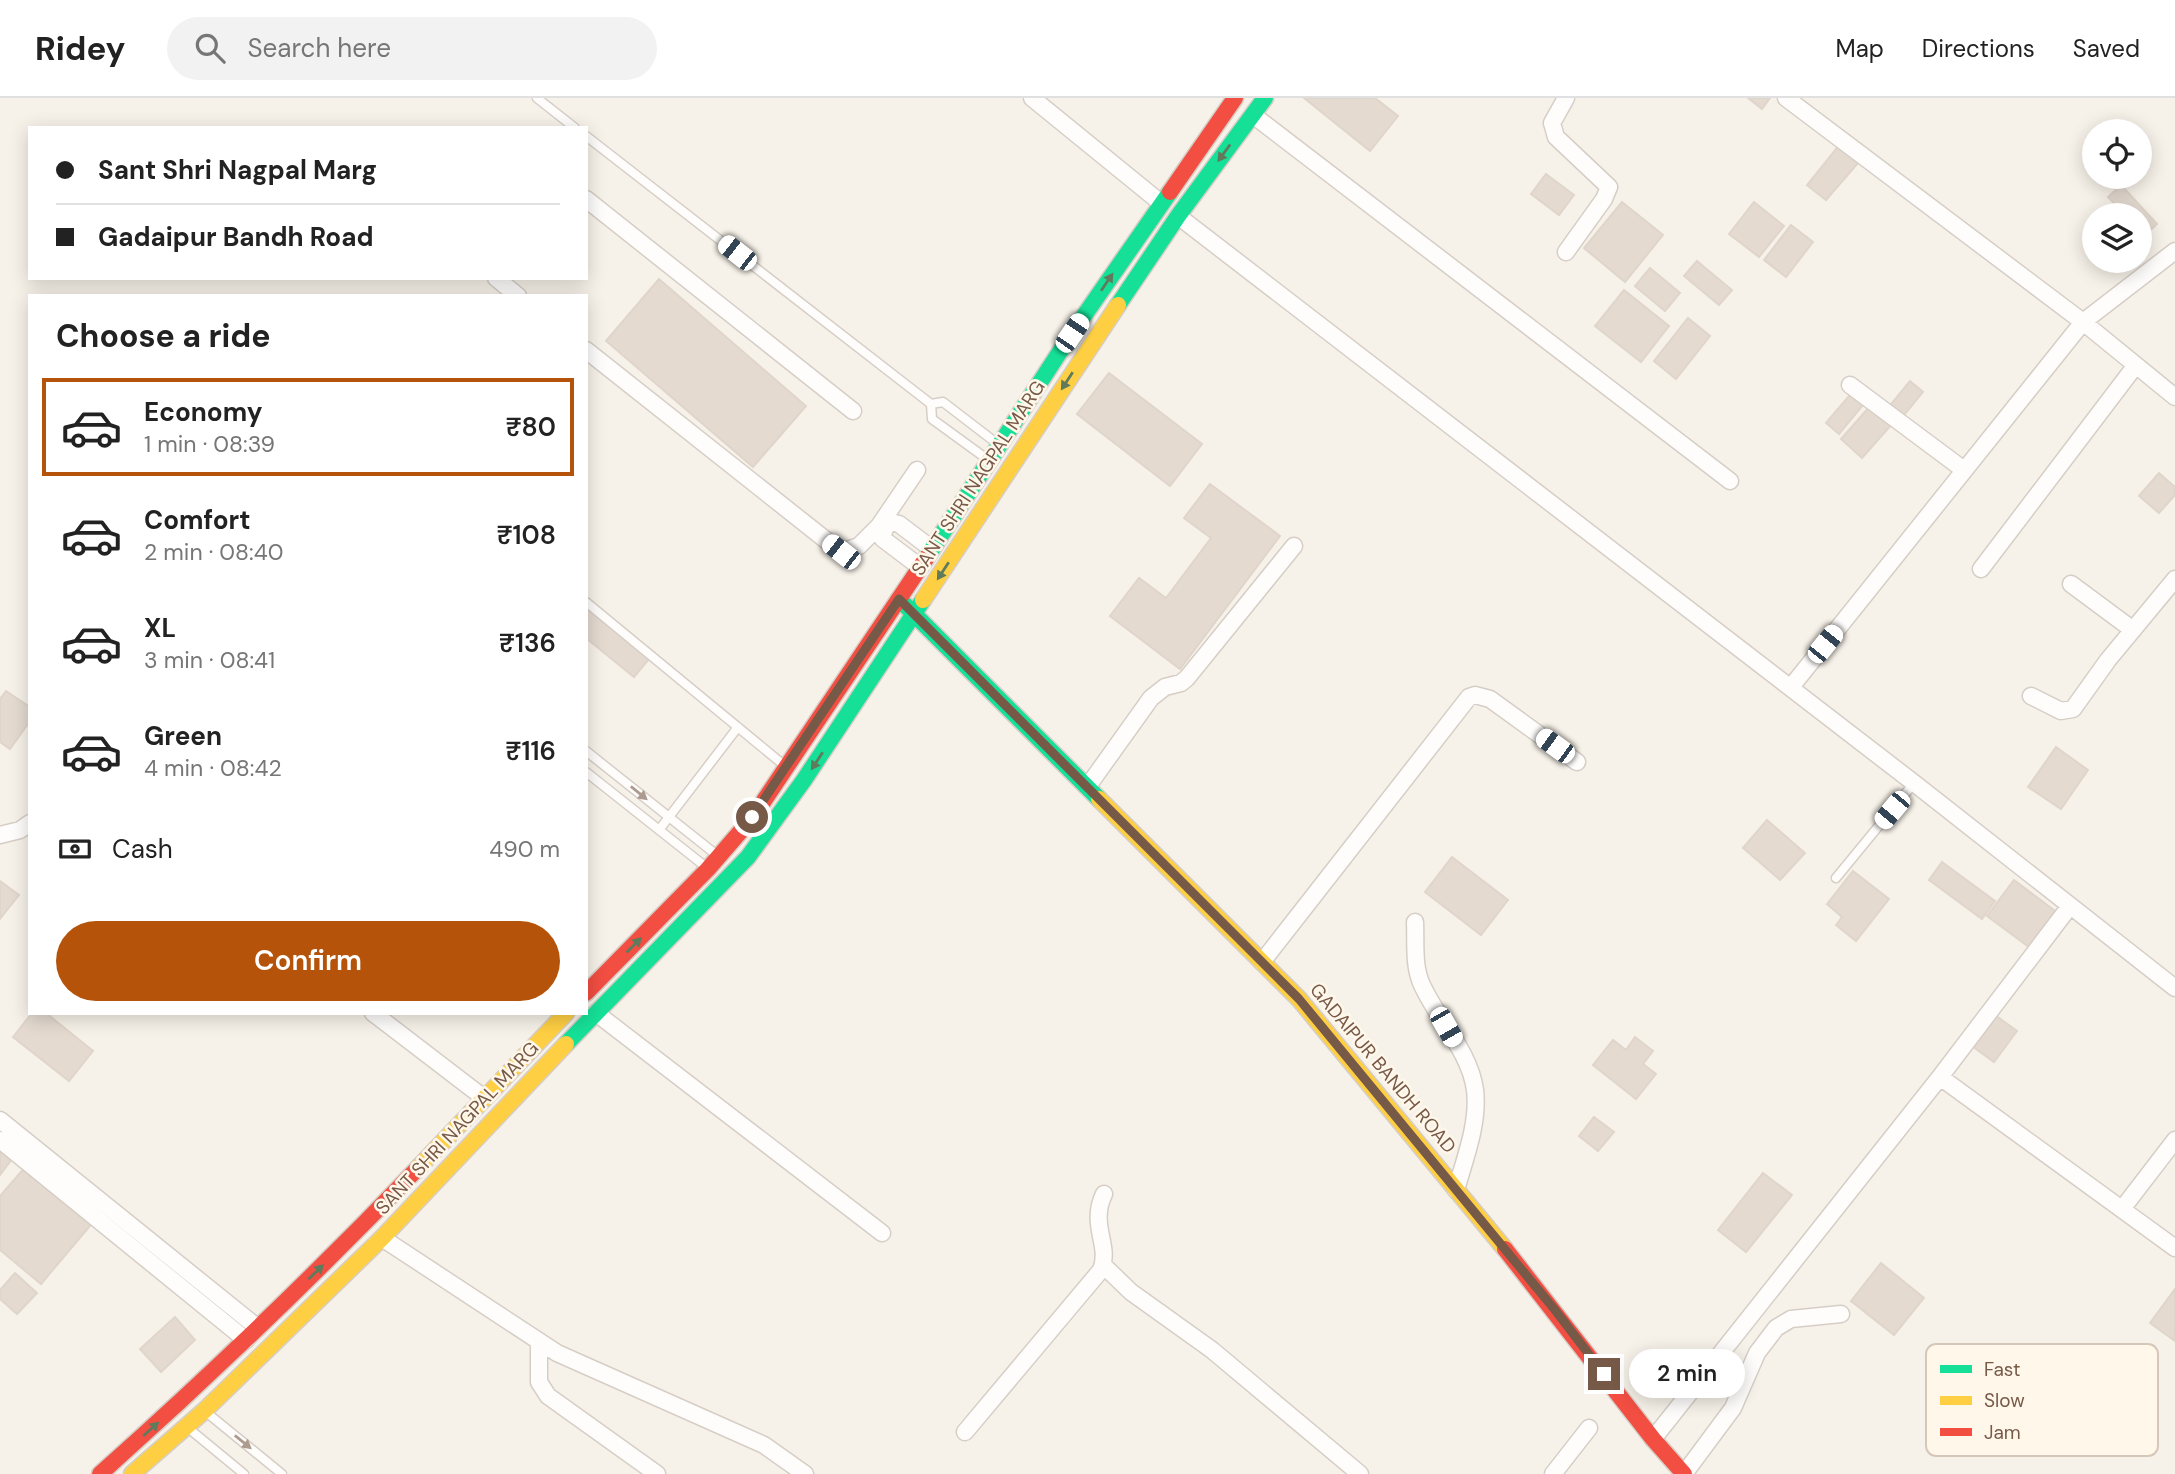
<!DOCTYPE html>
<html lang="en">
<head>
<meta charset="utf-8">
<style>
	:root { --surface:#fff; --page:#f2f2f2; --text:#222; --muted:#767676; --line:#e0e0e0; --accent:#b45309 }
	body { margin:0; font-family:"DM Sans",sans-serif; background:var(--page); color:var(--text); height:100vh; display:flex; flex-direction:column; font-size:26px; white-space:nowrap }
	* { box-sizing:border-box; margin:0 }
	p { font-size:23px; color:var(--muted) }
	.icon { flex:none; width:38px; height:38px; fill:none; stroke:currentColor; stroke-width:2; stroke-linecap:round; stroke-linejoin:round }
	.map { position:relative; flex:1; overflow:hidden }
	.drawer { position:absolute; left:28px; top:196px; width:560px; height:721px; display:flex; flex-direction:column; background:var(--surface); border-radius:0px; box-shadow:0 4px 18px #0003 }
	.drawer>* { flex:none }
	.banner { position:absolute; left:28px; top:28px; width:560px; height:154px; border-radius:0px; box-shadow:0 4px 18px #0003; display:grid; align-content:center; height:154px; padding:0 28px; background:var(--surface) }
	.buttons { position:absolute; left:2082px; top:21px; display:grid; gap:14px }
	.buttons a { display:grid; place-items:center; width:70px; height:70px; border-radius:50%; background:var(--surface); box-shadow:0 4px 18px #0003; font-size:35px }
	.end { position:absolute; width:32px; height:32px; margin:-16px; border:9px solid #775948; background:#fff; box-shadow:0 0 0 4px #fff }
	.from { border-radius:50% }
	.bubble { position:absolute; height:49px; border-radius:24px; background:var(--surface); box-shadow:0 4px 18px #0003; font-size:23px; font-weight:600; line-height:49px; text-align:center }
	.car { position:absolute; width:21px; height:42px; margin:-21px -10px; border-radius:9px; box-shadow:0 0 5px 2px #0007; background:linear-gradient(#fff 24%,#345 0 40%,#fff 0 76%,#345 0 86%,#fff 0) }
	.banner b { display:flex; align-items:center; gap:24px; height:66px; font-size:26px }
	.banner b+b { border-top:2px solid var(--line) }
	.banner i { width:18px; height:18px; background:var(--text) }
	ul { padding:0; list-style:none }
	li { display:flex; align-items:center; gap:21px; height:98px; margin:0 14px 10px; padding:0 14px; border:4px solid transparent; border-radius:0px }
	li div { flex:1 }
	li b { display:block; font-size:26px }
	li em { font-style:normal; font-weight:600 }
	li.selected { border-color:var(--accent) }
	li>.icon { width:63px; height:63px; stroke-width:1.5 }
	h2 { padding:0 28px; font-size:32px; line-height:84px }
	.pay { display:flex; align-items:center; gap:18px; height:77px; padding:0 28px; font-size:26px }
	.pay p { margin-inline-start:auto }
	.action { display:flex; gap:14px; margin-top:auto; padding:14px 28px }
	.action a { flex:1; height:80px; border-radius:42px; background:var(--accent); color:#fff; font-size:28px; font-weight:600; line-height:80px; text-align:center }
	header { display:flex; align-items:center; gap:42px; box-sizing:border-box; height:98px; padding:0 35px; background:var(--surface); border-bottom:2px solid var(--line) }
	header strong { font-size:33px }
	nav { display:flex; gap:38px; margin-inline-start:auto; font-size:24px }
	.search { width:490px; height:63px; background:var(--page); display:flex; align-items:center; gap:18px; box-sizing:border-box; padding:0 24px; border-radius:38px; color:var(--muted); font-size:26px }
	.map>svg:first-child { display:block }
	.building { fill:#e4dad0; stroke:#e0d5cb; stroke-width:2 }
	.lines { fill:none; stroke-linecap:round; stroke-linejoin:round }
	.lane-casing { stroke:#d6cec6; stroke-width:11 }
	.street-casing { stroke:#d6cec6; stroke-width:19 }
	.fast-casing { stroke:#d6cec6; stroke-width:19 }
	.slow-casing { stroke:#d6cec6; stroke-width:19 }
	.jam-casing { stroke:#d6cec6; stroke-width:19 }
	.lane { stroke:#fefdfc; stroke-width:8 }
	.street { stroke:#fefdfc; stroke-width:16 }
	.fast { stroke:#16e098; stroke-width:16 }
	.slow { stroke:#ffcf43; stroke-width:16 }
	.jam { stroke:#f24e42; stroke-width:16 }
	.oneway { fill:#5f7b5c }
	.oneway2 { fill:#ad9b90 }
	.route { stroke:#775948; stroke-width:9 }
	.labels { text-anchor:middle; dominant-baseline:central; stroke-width:5; stroke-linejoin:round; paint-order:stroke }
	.street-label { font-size:19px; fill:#775948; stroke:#fff7ea }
	.key { fill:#fff7ea; stroke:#d6c8b9; stroke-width:2 }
	.key-label { font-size:19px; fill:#775948 }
</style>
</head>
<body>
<header>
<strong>Ridey</strong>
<div class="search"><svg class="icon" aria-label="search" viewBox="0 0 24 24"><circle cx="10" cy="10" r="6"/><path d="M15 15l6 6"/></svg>Search here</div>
<nav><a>Map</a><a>Directions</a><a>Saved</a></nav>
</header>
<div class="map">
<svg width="2175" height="1376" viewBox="0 0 2175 1376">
	<rect width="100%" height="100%" fill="#f7f2e9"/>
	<path class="building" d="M1304,0h71l23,18 -28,35z
		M1748,0h22l-8,11z
		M1840,46l18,19 -32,37 -19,-15z
		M1546,76l28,21 -15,20 -28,-21z
		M2121,87l36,39 -13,12 -4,-4v-17h-15l-17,-18z
		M1622,104l41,33 -38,47 -41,-34z
		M1754,104l30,24 -25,31 -30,-23z
		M1791,127l22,17 -27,35 -22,-17z
		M1697,163l35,29 -13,15 -35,-29z
		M1650,170l30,25 -15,18 -30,-25z
		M659,181l147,127 -53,61 -147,-126z
		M1624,192l45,36 -28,36 -46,-36z
		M1688,220l22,18 -34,43 -22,-18z
		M1109,275l93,71 -32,42 -93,-72z
		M1910,283l13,11 -23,28 -13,-11z
		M1855,291l12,11 -28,34 -13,-11z
		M1871,307l21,19 -30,34 -21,-19z
		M2159,375l16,14v8l-16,18 -20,-17z
		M1210,386l70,52 -100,133 -70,-53 29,-38 27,20 45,-60 -27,-20z
		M586,507l64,53 -16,19 -48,-39z
		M6,593l24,16v14l-20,28 -10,-7v-43z
		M2056,649l32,23 -27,39 -33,-22z
		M1767,722l38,33 -25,27 -37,-32z
		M1452,759l56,43 -27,35 -56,-43z
		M1942,764l53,39 -13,18 -53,-39z
		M1853,773l36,28 -33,42 -20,-16 6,-8 -15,-13z
		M2014,782l41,31 -26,36 -42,-31z
		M0,783l19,14 -19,24z
		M32,915h14l47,38 -24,30 -56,-44z
		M1995,917l22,16 -23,31 -22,-16z
		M1635,939l18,14 -10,13 13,10 -20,25 -43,-34 20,-25 13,10z
		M1594,1019l20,15 -16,19 -19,-15z
		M0,1051l12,10 -12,16z
		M27,1067l67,56 -53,63 -41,-34v-54z
		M1763,1075l29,22 -46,57 -28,-22z
		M1881,1165l43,35 -30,37 -43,-34z
		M15,1175l22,20 -20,21 -17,-15v-9z
		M2175,1191v52l-25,-18z
		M175,1219l20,23 -34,32 -21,-23z"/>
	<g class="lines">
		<g class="lane-casing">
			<path id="lane" d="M537,0l38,30
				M586,38l345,268
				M987,361l-55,-40 -1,-15 12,-2 56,43
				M586,504l199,164
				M586,653l132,105
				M586,674l120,95
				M659,732l79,-103
				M1836,780l78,-95
				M206,1314l76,62
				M187,1329l57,47"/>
		</g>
		<g class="street-casing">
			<path id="street" d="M1032,0l129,105
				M1566,0l-14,25 4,14 53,50 -5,12 -38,53
				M1786,0l297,224 92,75
				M1253,17l477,366
				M586,101l267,212
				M1178,118l736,567 261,205
				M496,180l22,18
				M586,252l255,202 18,-6 20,-20 5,4
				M1850,287l114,85
				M879,428l38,-56
				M920,469l-37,-28 1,-9 6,-8 9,2 33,25
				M1981,471l155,-204
				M2071,486l62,46
				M1791,589l292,-365 92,-71
				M2031,598l30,15 12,-2 35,-49 67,-81
				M1088,688l63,-88 14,-11 16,-4 6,-5 107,-132
				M0,737l20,-5 10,-7
				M1415,824c1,20 -2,44 7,63 16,35 48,67 53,105 4,33 -10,68 -19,100
				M1262,864l207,-265 6,-2 15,4 87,63
				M373,915l111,85
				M596,915l286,220
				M1940,979l235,171
				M0,1022l258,208
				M0,1042l246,200
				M2122,1111l53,-69
				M382,1140l175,115 207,92 41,29
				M1103,1167l28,27 81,58 148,124
				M539,1244v40l9,14 109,78
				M965,1334l136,-162c10,-25 -12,-45 3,-76
				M1653,1341l287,-362 130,-171
				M1553,1376l36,-46
				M1684,1376l49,-66 24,-55 19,-25 15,-9 50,-5"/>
		</g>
		<g class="fast-casing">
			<path id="fast" d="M1118,207l60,-89 87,-118
				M927,459l145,-224 98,-141
				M899,501l200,200
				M566,946l182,-187 56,-77 119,-180"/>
		</g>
		<g class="slow-casing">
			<path id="slow" d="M923,502l195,-295
				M1099,701l200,200 206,250
				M418,1070l148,-155
				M132,1376l72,-63 178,-173 184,-194"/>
		</g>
		<g class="jam-casing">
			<path id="jam" d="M1170,94l65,-94
				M586,895l122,-124 45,-52 174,-260
				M1505,1151l148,190 31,35
				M100,1376c110,-98 216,-200 318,-306"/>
		</g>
		<use href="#lane" class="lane"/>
		<use href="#street" class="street"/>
		<use href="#fast" class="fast"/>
		<use href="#slow" class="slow"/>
		<use href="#jam" class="jam"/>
	</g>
	<defs><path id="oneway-solid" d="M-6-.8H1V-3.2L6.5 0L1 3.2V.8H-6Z" transform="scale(1.75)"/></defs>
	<g class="oneway">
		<use href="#oneway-solid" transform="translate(1224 55) rotate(126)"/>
		<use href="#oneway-solid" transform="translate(1107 184) rotate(-56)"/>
		<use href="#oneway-solid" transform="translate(1067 283) rotate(123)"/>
		<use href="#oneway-solid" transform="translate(943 473) rotate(123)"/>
		<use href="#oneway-solid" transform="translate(817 663) rotate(123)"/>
		<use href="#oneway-solid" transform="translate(634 847) rotate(-45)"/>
		<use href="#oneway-solid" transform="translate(316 1174) rotate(-44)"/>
		<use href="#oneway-solid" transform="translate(151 1331) rotate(-42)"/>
	</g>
	<g class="oneway2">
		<use href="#oneway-solid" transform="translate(639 695) rotate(39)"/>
		<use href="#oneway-solid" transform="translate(243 1344) rotate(39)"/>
	</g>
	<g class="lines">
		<path class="route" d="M752,719l147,-218 400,400 256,311 49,64"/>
	</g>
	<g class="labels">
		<g class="street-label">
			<text transform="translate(978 380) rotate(-57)">SANT SHRI NAGPAL MARG</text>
			<text transform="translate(1383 970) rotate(50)">GADAIPUR BANDH ROAD</text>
			<text transform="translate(457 1030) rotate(-47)">SANT SHRI NAGPAL MARG</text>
		</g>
	</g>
	<rect x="1926" y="1246" width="232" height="112" rx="10" class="key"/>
	<rect x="1940" y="1267" width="32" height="8" fill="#16e098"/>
	<rect x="1940" y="1298" width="32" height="9" fill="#ffcf43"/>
	<rect x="1940" y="1330" width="32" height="8" fill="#f24e42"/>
	<g class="key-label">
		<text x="1984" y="1278">Fast</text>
		<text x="1984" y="1309">Slow</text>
		<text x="1984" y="1341">Jam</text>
	</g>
</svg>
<div class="buttons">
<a><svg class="icon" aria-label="locate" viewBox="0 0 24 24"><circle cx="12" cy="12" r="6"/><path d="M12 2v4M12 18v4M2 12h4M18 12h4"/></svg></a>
<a><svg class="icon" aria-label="layers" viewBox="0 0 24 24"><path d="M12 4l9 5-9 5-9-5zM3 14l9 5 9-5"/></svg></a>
</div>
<i class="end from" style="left:752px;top:719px"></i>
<i class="end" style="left:1604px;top:1276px"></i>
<div class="bubble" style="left:1629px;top:1251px;width:116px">2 min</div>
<i class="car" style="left:737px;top:155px;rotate:308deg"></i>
<i class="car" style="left:1072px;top:235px;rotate:34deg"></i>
<i class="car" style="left:841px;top:454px;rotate:308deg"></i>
<i class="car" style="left:1825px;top:546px;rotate:39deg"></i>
<i class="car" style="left:1555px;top:648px;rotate:306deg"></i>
<i class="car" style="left:1892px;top:712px;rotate:220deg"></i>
<i class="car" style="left:1446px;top:929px;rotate:150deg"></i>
<div class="banner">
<b><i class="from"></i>Sant Shri Nagpal Marg</b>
<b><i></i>Gadaipur Bandh Road</b>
</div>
<section class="drawer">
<h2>Choose a ride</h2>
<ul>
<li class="selected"><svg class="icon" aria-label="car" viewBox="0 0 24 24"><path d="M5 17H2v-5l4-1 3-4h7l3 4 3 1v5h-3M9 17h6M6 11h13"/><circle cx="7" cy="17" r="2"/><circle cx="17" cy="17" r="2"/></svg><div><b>Economy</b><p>1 min · 08:39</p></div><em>₹80</em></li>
<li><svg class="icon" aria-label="car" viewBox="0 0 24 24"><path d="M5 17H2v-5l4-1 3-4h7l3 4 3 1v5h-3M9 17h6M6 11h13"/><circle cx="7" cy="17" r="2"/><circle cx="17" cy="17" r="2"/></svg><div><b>Comfort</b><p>2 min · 08:40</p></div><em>₹108</em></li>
<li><svg class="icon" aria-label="car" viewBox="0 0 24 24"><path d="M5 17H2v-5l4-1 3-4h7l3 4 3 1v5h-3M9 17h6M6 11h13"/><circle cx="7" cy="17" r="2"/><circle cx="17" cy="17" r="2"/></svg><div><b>XL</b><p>3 min · 08:41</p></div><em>₹136</em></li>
<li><svg class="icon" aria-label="car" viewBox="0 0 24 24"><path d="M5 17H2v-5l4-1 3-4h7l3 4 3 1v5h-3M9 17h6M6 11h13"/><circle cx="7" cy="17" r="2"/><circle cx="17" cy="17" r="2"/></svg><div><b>Green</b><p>4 min · 08:42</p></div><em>₹116</em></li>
</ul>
<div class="pay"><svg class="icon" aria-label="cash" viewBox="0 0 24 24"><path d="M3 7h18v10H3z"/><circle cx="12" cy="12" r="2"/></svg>Cash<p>490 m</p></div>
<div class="action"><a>Confirm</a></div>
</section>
</div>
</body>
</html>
